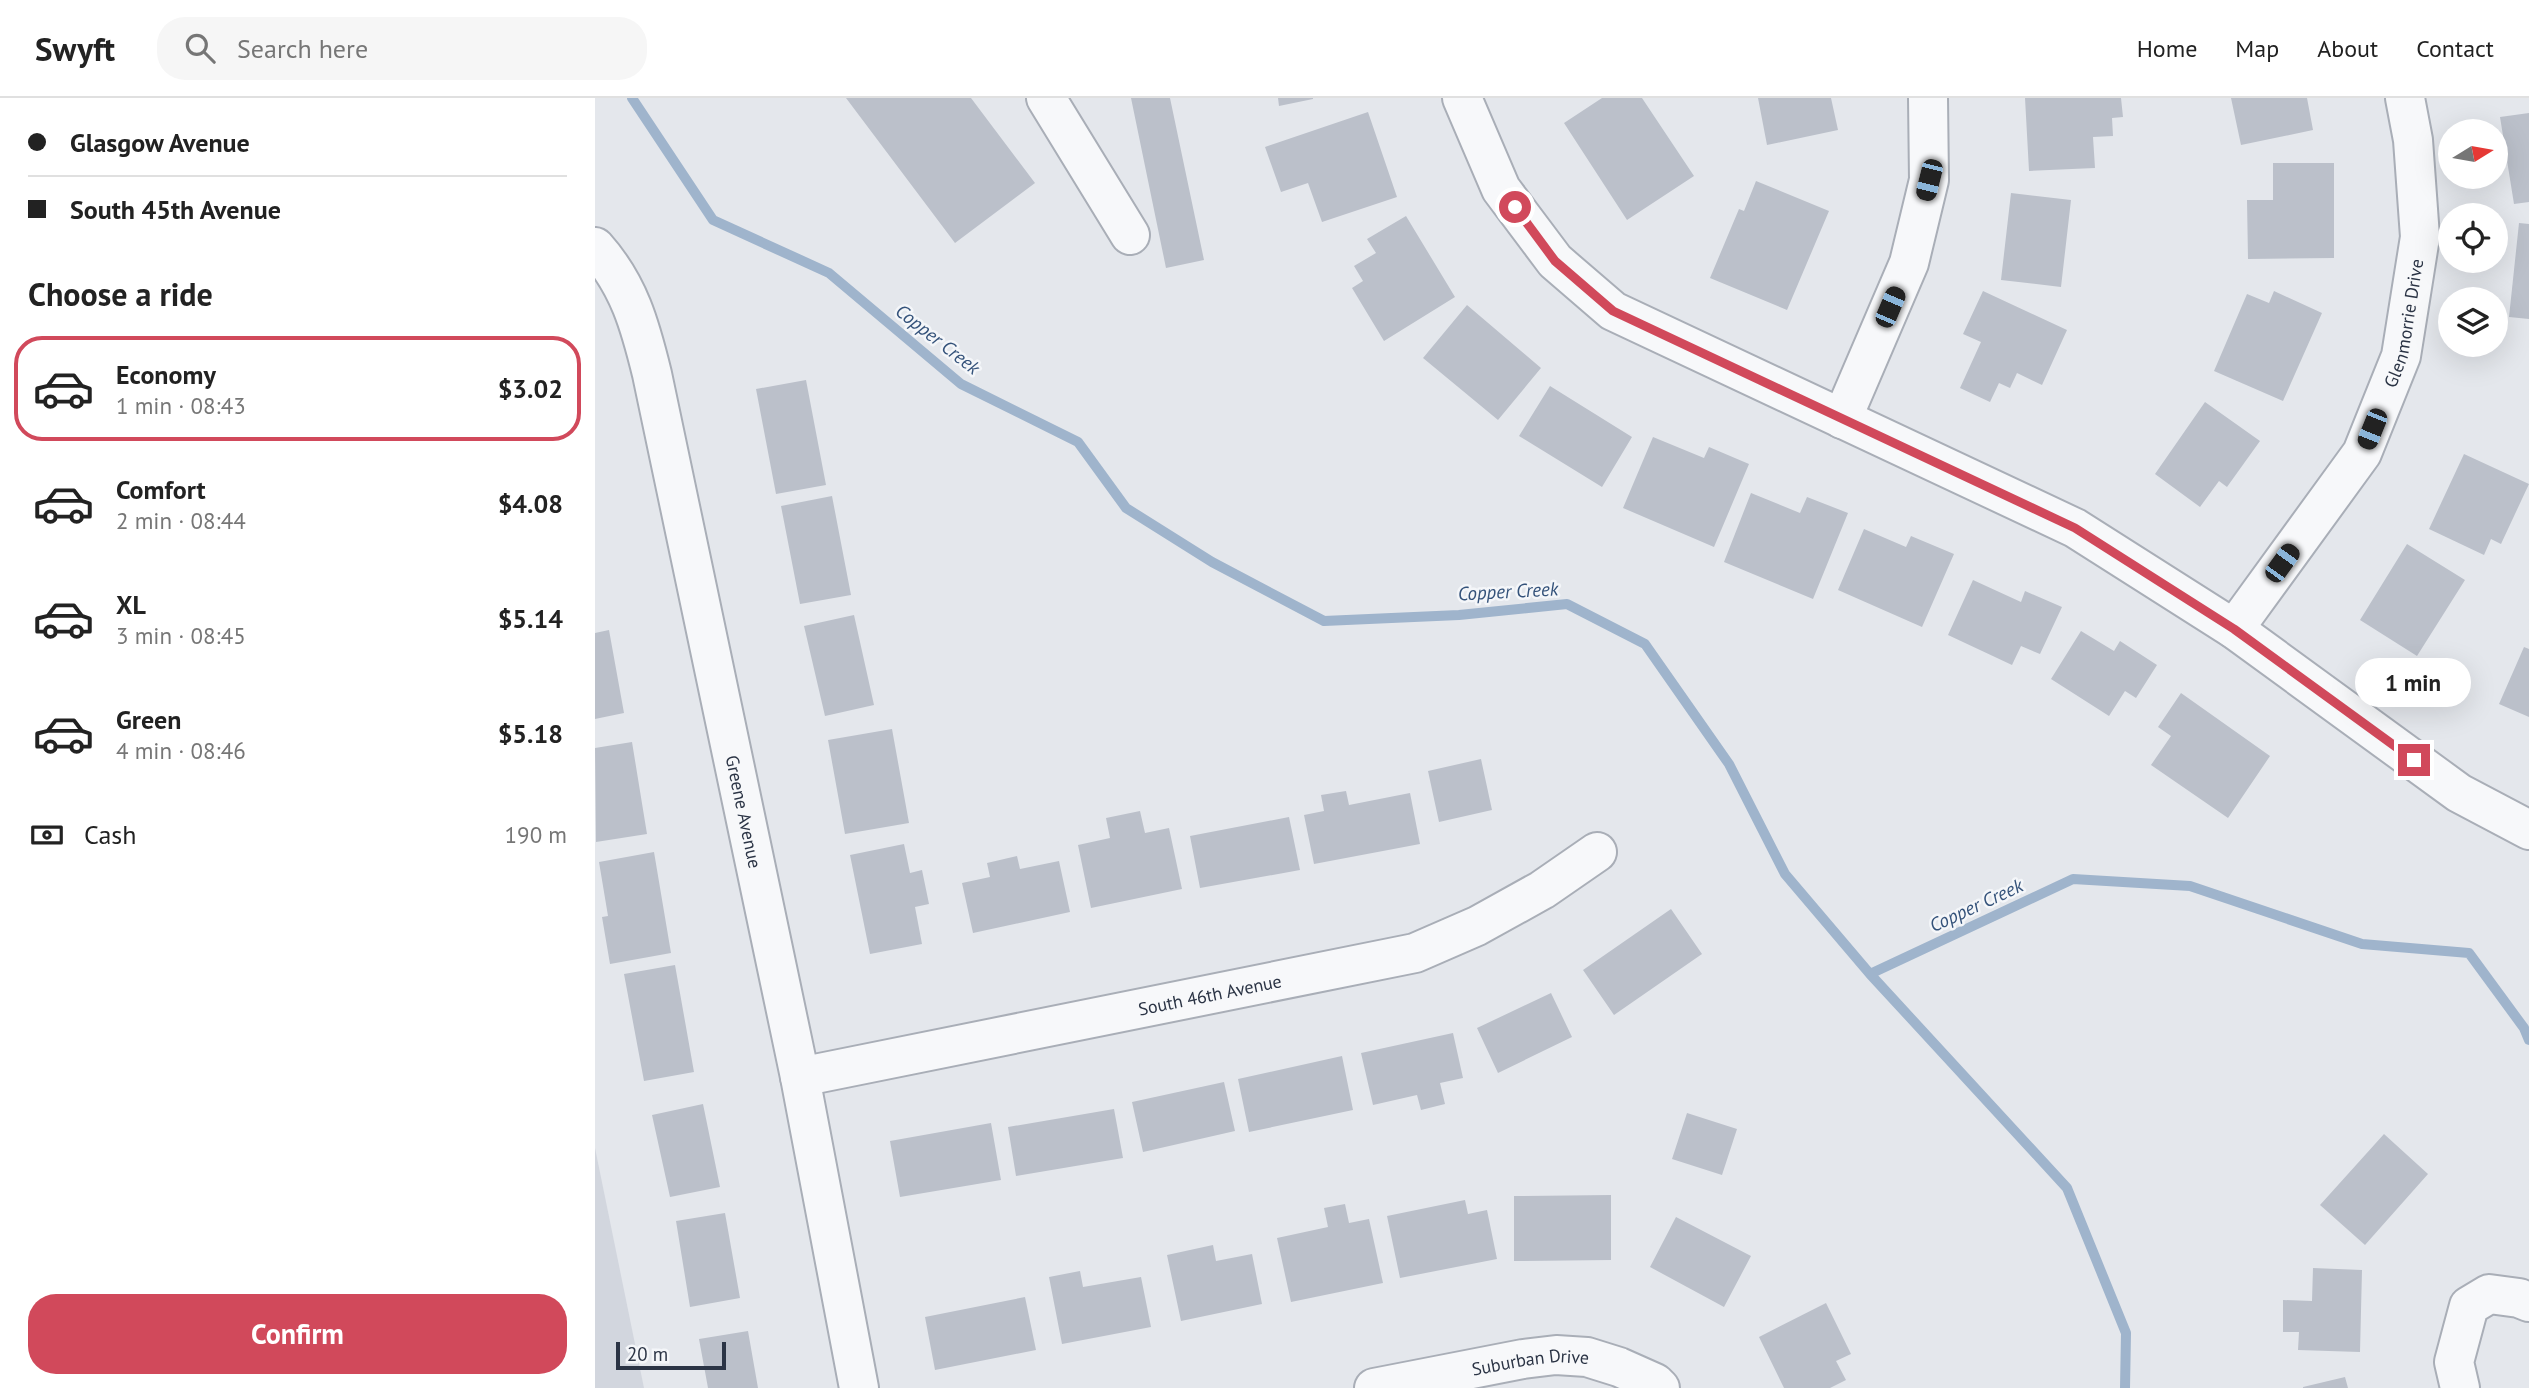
<!DOCTYPE html>
<html lang="en">
<head>
<meta charset="utf-8">
<style>
	:root { --surface:#fff; --page:#f6f6f6; --text:#222; --muted:#767676; --line:#e0e0e0; --accent:#d1495b }
	body { margin:0; font-family:"PT Sans",sans-serif; background:var(--page); color:var(--text); height:100vh; display:flex; flex-direction:column; font-size:26px; white-space:nowrap }
	* { box-sizing:border-box; margin:0 }
	p { font-size:23px; color:var(--muted) }
	.icon { flex:none; width:38px; height:38px; fill:none; stroke:currentColor; stroke-width:2; stroke-linecap:round; stroke-linejoin:round }
	.map { position:relative; flex:1; overflow:hidden }
	.sheet { display:flex; flex-direction:column; background:var(--surface); width:595px }
	.sheet>* { flex:none }
	.guide { display:grid; align-content:center; height:154px; padding:0 28px; background:var(--surface) }
	.needle { width:46px; rotate:79deg }
	.controls { position:absolute; left:1843px; top:21px; display:grid; gap:14px }
	.controls a { display:grid; place-items:center; width:70px; height:70px; border-radius:50%; background:var(--surface); box-shadow:0 7px 28px #0002; font-size:35px }
	.scale { position:absolute; left:21px; bottom:18px; width:110px; box-sizing:border-box; padding-left:7px; border:4px solid #2b3445; border-top:0; font-size:19px; line-height:24px; white-space:nowrap; color:#2b3445; -webkit-text-stroke:5px #f4f6f9; paint-order:stroke }
	.end { position:absolute; width:32px; height:32px; margin:-16px; border:9px solid #d1495b; background:#fff; box-shadow:0 0 0 4px #fff }
	.from { border-radius:50% }
	.bubble { position:absolute; height:49px; border-radius:24px; background:var(--surface); box-shadow:0 7px 28px #0002; font-size:23px; font-weight:600; line-height:49px; text-align:center }
	.car { position:absolute; width:21px; height:42px; margin:-21px -10px; border-radius:9px; box-shadow:0 0 5px 2px #0007; background:linear-gradient(#222 24%,#8ab4d8 0 40%,#222 0 76%,#8ab4d8 0 86%,#222 0) }
	.guide b { display:flex; align-items:center; gap:24px; height:66px; font-size:26px }
	.guide b+b { border-top:2px solid var(--line) }
	.guide i { width:18px; height:18px; background:var(--text) }
	ul { padding:0; list-style:none }
	li { display:flex; align-items:center; gap:21px; height:105px; margin:0 14px 10px; padding:0 14px; border:4px solid transparent; border-radius:28px }
	li div { flex:1 }
	li b { display:block; font-size:26px }
	li em { font-style:normal; font-weight:600 }
	li.on { border-color:var(--accent) }
	li>.icon { width:63px; height:63px; stroke-width:1.5 }
	h2 { padding:0 28px; font-size:32px; line-height:84px }
	.pay { display:flex; align-items:center; gap:18px; height:77px; padding:0 28px; font-size:26px }
	.pay p { margin-inline-start:auto }
	.button { display:flex; gap:14px; margin-top:auto; padding:14px 28px }
	.button a { flex:1; height:80px; border-radius:28px; background:var(--accent); color:#fff; font-size:28px; font-weight:600; line-height:80px; text-align:center }
	header { display:flex; align-items:center; gap:42px; box-sizing:border-box; height:98px; padding:0 35px; background:var(--surface); border-bottom:2px solid var(--line) }
	header strong { font-size:33px }
	nav { display:flex; gap:38px; margin-inline-start:auto; font-size:24px }
	.search { width:490px; height:63px; background:var(--page); display:flex; align-items:center; gap:18px; box-sizing:border-box; padding:0 24px; border-radius:28px; color:var(--muted); font-size:26px }
	main { display:flex; flex:1; min-height:0 }
	.map>svg:first-child { display:block }
	.built { fill:#d2d6de }
	.lines { fill:none; stroke-linecap:round; stroke-linejoin:round }
	.stream { stroke:#9fb4cc; stroke-width:10 }
	.building { fill:#bbc0ca }
	.minor-casing { stroke:#a9aeb7; stroke-width:42 }
	.minor { stroke:#f7f8fa; stroke-width:38 }
	.route { stroke:#d1495b; stroke-width:9 }
	.labels { text-anchor:middle; dominant-baseline:central; stroke-width:5; stroke-linejoin:round; paint-order:stroke }
	.street-label { font-size:18px; fill:#2b3445; stroke:#f4f6f9 }
	.water-label { font-size:19px; font-style:italic; fill:#34527a; stroke:#f4f6f9 }
</style>
</head>
<body>
<header>
<strong>Swyft</strong>
<div class="search"><svg class="icon" aria-label="search" viewBox="0 0 24 24"><circle cx="10" cy="10" r="6"/><path d="M15 15l6 6"/></svg>Search here</div>
<nav><a>Home</a><a>Map</a><a>About</a><a>Contact</a></nav>
</header>
<main>
<section class="sheet">
<div class="guide">
<b><i class="from"></i>Glasgow Avenue</b>
<b><i></i>South 45th Avenue</b>
</div>
<h2>Choose a ride</h2>
<ul>
<li class="on"><svg class="icon" aria-label="car" viewBox="0 0 24 24"><path d="M5 17H2v-5l4-1 3-4h7l3 4 3 1v5h-3M9 17h6M6 11h13"/><circle cx="7" cy="17" r="2"/><circle cx="17" cy="17" r="2"/></svg><div><b>Economy</b><p>1 min · 08:43</p></div><em>$3.02</em></li>
<li><svg class="icon" aria-label="car" viewBox="0 0 24 24"><path d="M5 17H2v-5l4-1 3-4h7l3 4 3 1v5h-3M9 17h6M6 11h13"/><circle cx="7" cy="17" r="2"/><circle cx="17" cy="17" r="2"/></svg><div><b>Comfort</b><p>2 min · 08:44</p></div><em>$4.08</em></li>
<li><svg class="icon" aria-label="car" viewBox="0 0 24 24"><path d="M5 17H2v-5l4-1 3-4h7l3 4 3 1v5h-3M9 17h6M6 11h13"/><circle cx="7" cy="17" r="2"/><circle cx="17" cy="17" r="2"/></svg><div><b>XL</b><p>3 min · 08:45</p></div><em>$5.14</em></li>
<li><svg class="icon" aria-label="car" viewBox="0 0 24 24"><path d="M5 17H2v-5l4-1 3-4h7l3 4 3 1v5h-3M9 17h6M6 11h13"/><circle cx="7" cy="17" r="2"/><circle cx="17" cy="17" r="2"/></svg><div><b>Green</b><p>4 min · 08:46</p></div><em>$5.18</em></li>
</ul>
<div class="pay"><svg class="icon" aria-label="cash" viewBox="0 0 24 24"><path d="M3 7h18v10H3z"/><circle cx="12" cy="12" r="2"/></svg>Cash<p>190 m</p></div>
<div class="button"><a>Confirm</a></div>
</section>
<div class="map">
<svg width="1934" height="1290" viewBox="0 0 1934 1290">
	<rect width="100%" height="100%" fill="#e4e7ec"/>
	<path class="built" d="M0,1050l49,240h-49z"/>
	<g class="lines">
		<path class="stream" d="M37,0l81,122 116,53 132,111 117,58 48,66 86,54 112,59 135,-6 108,-11 78,40 84,120 56,110 85,100 197,214 59,145 -1,55
			M1275,876l203,-95 117,7 172,58 107,9 55,75 5,12"/>
	</g>
	<path class="building" d="M251,0h125l64,85 -80,60z
		M536,0h39l34,162 -38,8z
		M683,0h35v1l-34,7z
		M1007,0h40l52,78 -67,44 -63,-97z
		M1163,0h73l7,32 -71,15z
		M1430,0h96l2,19 -11,1 1,18 -20,1 2,31 -66,3z
		M1636,0h76l6,32 -72,15z
		M773,14l29,85 -75,25 -14,-39 -27,9 -16,-45z
		M1934,15v89l-15,2 -14,-87z
		M1678,65h61v95l-86,1 -1,-59h26z
		M1161,83l73,30 -42,99 -77,-32 29,-69 5,2z
		M1416,95l60,7 -10,87 -60,-7z
		M811,118l49,81 -71,44 -32,-53 11,-7 -9,-15 22,-13 -9,-14z
		M1924,125l10,1v95l-20,-2z
		M1388,193l84,39 -25,55 -25,-12 -7,15 -11,-5 -9,19 -30,-14 21,-46 -18,-8z
		M1679,193l48,22 -39,88 -69,-30 33,-77 22,9z
		M872,207l74,63 -43,52 -75,-62z
		M211,282l20,105 -50,9 -20,-105z
		M955,288l82,51 -30,50 -83,-51z
		M1610,304l55,39 -33,46 -8,-6 -19,26 -45,-33z
		M1058,339l51,21 5,-11 40,17 -35,83 -91,-39z
		M1869,356l65,30 -28,60 -10,-5 -7,16 -55,-26z
		M1156,395l49,20 7,-16 41,16 -35,86 -89,-37z
		M237,398l19,99 -51,9 -19,-98z
		M1269,431l42,18 5,-11 43,18 -32,73 -84,-37z
		M1812,446l58,36 -48,76 -57,-36z
		M1378,482l48,22 4,-11 37,16 -22,47 -19,-8 -9,19 -64,-30z
		M259,517l20,90 -49,11 -21,-90z
		M14,532l15,83 -29,6v-86z
		M1486,533l33,20 6,-10 37,24 -21,33 -11,-7 -16,25 -58,-37z
		M1929,549l5,2v68l-30,-13z
		M1586,595l89,63 -42,62 -77,-53 20,-29 -13,-9z
		M297,631l17,94 -64,11 -17,-94z
		M37,644l15,92 -51,8 -1,-94z
		M886,661l11,51 -53,12 -11,-51z
		M751,693l3,14 61,-12 10,51 -106,20 -10,-49 20,-4 -3,-16z
		M545,713l5,22 24,-5 13,61 -91,19 -13,-63 32,-7 -4,-20z
		M694,719l11,53 -100,18 -10,-52z
		M309,746l6,29 12,-3 7,34 -14,3 7,37 -52,10 -20,-99z
		M59,754l17,101 -61,11 -8,-47 6,-1 -9,-54z
		M422,758l3,13 39,-8 11,51 -97,21 -11,-50 28,-6 -3,-14z
		M1076,811l31,45 -88,61 -31,-45z
		M80,867l19,107 -50,9 -20,-107z
		M956,895l21,44 -74,36 -21,-45z
		M858,935l10,45 -23,5 5,21 -24,6 -4,-15 -44,10 -12,-52z
		M747,958l11,54 -104,22 -11,-53z
		M629,984l11,49 -92,21 -11,-50z
		M108,1006l17,83 -50,10 -18,-82z
		M519,1011l9,49 -107,18 -8,-49z
		M1092,1015l50,16 -15,46 -50,-16z
		M396,1025l10,57 -101,17 -10,-56z
		M1789,1036l44,40 -63,71 -45,-40z
		M1016,1097v65l-97,1v-65z
		M870,1102l3,14 19,-4 10,49 -97,19 -13,-62z
		M750,1106l4,19 20,-4 14,64 -92,19 -14,-64 51,-11 -4,-19z
		M130,1115l15,85 -50,9 -14,-86z
		M1081,1119l75,39 -27,51 -74,-40z
		M618,1147l3,16 36,-7 10,50 -81,17 -14,-66z
		M1718,1170l49,2 -2,82 -62,-2 1,-18h-16v-32l29,1z
		M485,1173l3,16 58,-10 10,50 -89,17 -13,-67z
		M430,1199l11,53 -101,20 -10,-53z
		M1231,1205l25,51 -15,7 10,19 -16,8h-46l-25,-51z
		M153,1233l10,57h-50l-9,-49z
		M1750,1279l3,11h-45v-1z"/>
	<g class="lines">
		<g class="minor-casing">
			<g id="minor">
				<path d="M451,0l84,137"/>
				<path d="M867,0l39,91 54,72 58,50 462,217 159,101 225,164 70,37"/>
				<path id="s1" d="M0,149c34,38 45,78 57,127l148,703 59,311"/>
				<path d="M1247,321l67,-156 20,-83 -1,-82"/>
				<path id="s2" d="M1639,531l128,-176 39,-97 19,-119 -7,-97 -8,-42"/>
				<path id="s3" d="M205,979l615,-124 62,-27 65,-36 55,-38"/>
				<path id="s4" d="M779,1290l149,-29 33,-4 31,2 32,10 36,16 5,5"/>
				<path d="M1865,1290l-6,-26 15,-56 20,-12 30,4 10,4"/>
			</g>
		</g>
		<use href="#minor" class="minor"/>
	</g>
	<g class="lines">
		<path class="route" d="M920,109l40,54 58,50 462,217 159,101 180,131"/>
	</g>
	<g class="labels">
		<g class="street-label">
			<text stroke="none"><textPath href="#s2" startOffset="355">Glenmorrie Drive</textPath></text>
			<text stroke="none"><textPath href="#s1" startOffset="588">Greene Avenue</textPath></text>
			<text stroke="none"><textPath href="#s3" startOffset="418">South 46th Avenue</textPath></text>
			<text stroke="none"><textPath href="#s4" startOffset="159">Suburban Drive</textPath></text>
		</g>
		<g class="water-label">
			<text transform="translate(343 241) rotate(38)">Copper Creek</text>
			<text transform="translate(913 493) rotate(-3)">Copper Creek</text>
			<text transform="translate(1381 807) rotate(-25)">Copper Creek</text>
		</g>
	</g>
</svg>
<div class="controls">
<a><svg class="needle" viewBox="-14 -14 28 28"><path d="M0-13l5 13h-10z" fill="#e53935"/><path d="M0 13l5-13h-10z" fill="#767676"/></svg></a>
<a><svg class="icon" aria-label="locate" viewBox="0 0 24 24"><circle cx="12" cy="12" r="6"/><path d="M12 2v4M12 18v4M2 12h4M18 12h4"/></svg></a>
<a><svg class="icon" aria-label="layers" viewBox="0 0 24 24"><path d="M12 4l9 5-9 5-9-5zM3 14l9 5 9-5"/></svg></a>
</div>
<div class="scale">20 m</div>
<i class="end from" style="left:920px;top:109px"></i>
<i class="end" style="left:1819px;top:662px"></i>
<div class="bubble" style="left:1760px;top:560px;width:116px">1 min</div>
<i class="car" style="left:1334px;top:82px;rotate:194deg"></i>
<i class="car" style="left:1295px;top:209px;rotate:23deg"></i>
<i class="car" style="left:1777px;top:331px;rotate:202deg"></i>
<i class="car" style="left:1687px;top:465px;rotate:36deg"></i>
</div>
</main>
</body>
</html>
